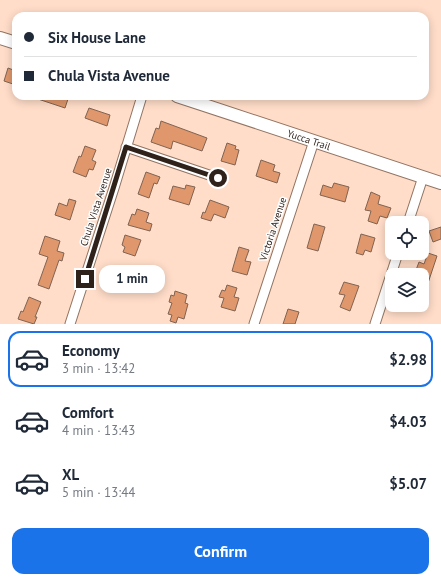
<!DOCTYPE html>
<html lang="en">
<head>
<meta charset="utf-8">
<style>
	:root { --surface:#fff; --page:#f2f2f3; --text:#1f2937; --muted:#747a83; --line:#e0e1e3; --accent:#1a73e8 }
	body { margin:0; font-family:"PT Sans",sans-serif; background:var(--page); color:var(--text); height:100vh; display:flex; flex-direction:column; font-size:15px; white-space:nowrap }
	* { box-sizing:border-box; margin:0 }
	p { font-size:13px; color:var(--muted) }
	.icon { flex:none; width:22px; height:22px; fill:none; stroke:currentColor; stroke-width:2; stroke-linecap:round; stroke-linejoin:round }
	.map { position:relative; height:324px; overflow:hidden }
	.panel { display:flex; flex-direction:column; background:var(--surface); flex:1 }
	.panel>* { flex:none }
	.banner { position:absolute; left:12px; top:12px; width:417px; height:88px; border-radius:12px; box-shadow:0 2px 10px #0003; display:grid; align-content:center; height:88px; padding:0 12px; background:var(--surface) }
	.buttons { position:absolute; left:385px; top:216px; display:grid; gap:8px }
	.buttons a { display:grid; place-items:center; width:44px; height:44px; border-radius:8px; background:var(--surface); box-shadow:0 2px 10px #0003; font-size:20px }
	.end { position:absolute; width:18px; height:18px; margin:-9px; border:5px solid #2f221b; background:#fff; box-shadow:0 0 0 2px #fff }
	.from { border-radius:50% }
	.bubble { position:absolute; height:28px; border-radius:12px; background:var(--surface); box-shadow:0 2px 10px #0003; font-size:13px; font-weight:700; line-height:28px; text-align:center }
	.banner b { display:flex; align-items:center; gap:14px; height:38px; font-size:15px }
	.banner b+b { border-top:1px solid var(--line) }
	.banner i { width:10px; height:10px; background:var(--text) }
	ul { padding:7px 0 0; list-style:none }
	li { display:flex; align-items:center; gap:12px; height:56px; margin:0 8px 6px; padding:0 4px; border:2px solid transparent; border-radius:12px }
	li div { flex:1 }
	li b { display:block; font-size:15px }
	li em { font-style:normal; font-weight:700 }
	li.current { border-color:var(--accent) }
	li>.icon { width:36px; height:36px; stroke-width:1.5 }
	.action { display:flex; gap:8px; margin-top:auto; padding:8px 12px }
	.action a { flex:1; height:46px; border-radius:12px; background:var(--accent); color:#fff; font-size:16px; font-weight:700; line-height:46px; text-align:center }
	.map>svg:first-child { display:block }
	.building { fill:#df976b; stroke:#806352 }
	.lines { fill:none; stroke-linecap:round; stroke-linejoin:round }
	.minor-casing { stroke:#917462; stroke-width:11 }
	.secondary-casing { stroke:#917462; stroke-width:14 }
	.minor { stroke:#fff; stroke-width:9 }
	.secondary { stroke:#fff; stroke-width:12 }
	.route { stroke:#2f221b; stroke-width:5 }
	.labels { text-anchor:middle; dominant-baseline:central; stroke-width:3; stroke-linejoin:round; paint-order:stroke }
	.street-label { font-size:10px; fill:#2f221b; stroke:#fff }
</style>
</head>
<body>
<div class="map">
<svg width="441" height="324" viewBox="0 0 441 324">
	<rect width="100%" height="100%" fill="#ffddc9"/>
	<path class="building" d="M8,68l8,3v14l-12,-4z
		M32,96h37l-4,12 -33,-11z
		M89,108l21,7 -3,11 -22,-8z
		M161,121l46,17 -5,13 -29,-10 -2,8 -20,-7 5,-14 3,1z
		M227,143l9,3 -1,3 4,1 -4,15 -14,-4z
		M85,146l11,4 -4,10 4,2 -3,8 -4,-1 -3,8 -13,-5 6,-16 2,1z
		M261,160l14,5 -2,6 7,2 -3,10 -21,-7z
		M146,172l14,5 -3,7 -3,-1 -5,15 -11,-4z
		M334,183l15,4 -4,15 -25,-7 3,-10 9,3z
		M186,185l9,2 -6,18 -20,-6 4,-13 12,3z
		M371,192l9,4 -2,8 13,4 -4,10 -7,-2 -3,8 -9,-3 3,-10 -6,-1z
		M69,199l7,2 -6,19 -15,-5 4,-12 8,3z
		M210,200l19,7 -4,11 -11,-4 -3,7 -10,-3 2,-6 2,1z
		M137,209l12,4 -3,9 6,2 -2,7 -22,-6 4,-11 3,1z
		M314,224l11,3 -7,24 -11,-3z
		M441,227v12l-8,3 -4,-11z
		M361,234l14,4 -4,14 -6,-2 -2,5 -7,-2z
		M125,235l16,5 -6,16 -12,-4 2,-5 -3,-2z
		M45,236l15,5 -3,10 7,2 -2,8 -3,-1 -10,29 -11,-4 10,-28 -9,-3z
		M239,247l10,3 -4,11 6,1 -4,13 -15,-4z
		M428,253l9,3 -9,27 -6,-2v-6h-5l2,-4 -3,-1 3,-8 5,2z
		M344,282l15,4 -9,25 -10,-4 5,-12 -6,-1z
		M227,285l10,3 -3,9 5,1 -4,13 -14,-4 3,-9 -5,-1 3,-7 3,1z
		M175,291l12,4 -2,8 3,1 -4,15 -6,-2 -2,6 -6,-2 2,-6 -4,-1 4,-11 -3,-1 2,-7 3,1z
		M29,297l12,5 -6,15h2l-3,7 -16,-5 3,-8 2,1z
		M288,309l11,3 -4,12h-12z"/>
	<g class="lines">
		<g class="minor-casing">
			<path id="minor" d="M126,147l92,31
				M408,223l15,-46
				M70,324l44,-136 28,-92
				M254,324l60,-183
				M375,324l23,-71"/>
		</g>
		<g class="secondary-casing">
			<g id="secondary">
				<path d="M0,38l16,5"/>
				<path id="s1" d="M177,96l264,87"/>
			</g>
		</g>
		<use href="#minor" class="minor"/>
		<use href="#secondary" class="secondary"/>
	</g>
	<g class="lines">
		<path class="route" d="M85,279l41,-132 92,31"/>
	</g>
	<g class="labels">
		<g class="street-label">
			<text stroke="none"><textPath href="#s1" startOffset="139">Yucca Trail</textPath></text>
			<text transform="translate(96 207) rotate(-72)">Chula Vista Avenue</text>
			<text transform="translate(273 229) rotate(-72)">Victoria Avenue</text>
		</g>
	</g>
</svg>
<div class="buttons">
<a><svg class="icon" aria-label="locate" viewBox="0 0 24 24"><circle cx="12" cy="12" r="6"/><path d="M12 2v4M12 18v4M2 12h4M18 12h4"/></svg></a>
<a><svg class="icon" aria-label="layers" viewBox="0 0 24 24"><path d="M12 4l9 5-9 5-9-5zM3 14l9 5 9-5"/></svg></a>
</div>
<i class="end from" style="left:218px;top:178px"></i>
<i class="end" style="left:85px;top:279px"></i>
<div class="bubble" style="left:99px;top:265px;width:66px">1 min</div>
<div class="banner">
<b><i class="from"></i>Six House Lane</b>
<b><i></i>Chula Vista Avenue</b>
</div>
</div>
<section class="panel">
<ul>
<li class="current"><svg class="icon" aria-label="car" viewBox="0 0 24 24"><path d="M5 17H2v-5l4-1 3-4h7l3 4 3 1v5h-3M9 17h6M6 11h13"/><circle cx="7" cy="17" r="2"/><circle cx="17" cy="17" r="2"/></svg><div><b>Economy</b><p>3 min · 13:42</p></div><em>$2.98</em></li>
<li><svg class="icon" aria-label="car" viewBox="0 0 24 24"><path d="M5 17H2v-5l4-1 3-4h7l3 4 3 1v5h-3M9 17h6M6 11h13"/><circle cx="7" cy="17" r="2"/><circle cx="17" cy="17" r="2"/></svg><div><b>Comfort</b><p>4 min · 13:43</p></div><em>$4.03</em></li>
<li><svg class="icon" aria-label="car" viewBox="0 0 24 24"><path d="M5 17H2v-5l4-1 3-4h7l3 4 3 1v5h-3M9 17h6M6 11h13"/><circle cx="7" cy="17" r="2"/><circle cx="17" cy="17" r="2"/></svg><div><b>XL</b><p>5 min · 13:44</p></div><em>$5.07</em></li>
</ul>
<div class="action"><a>Confirm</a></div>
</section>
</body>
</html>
